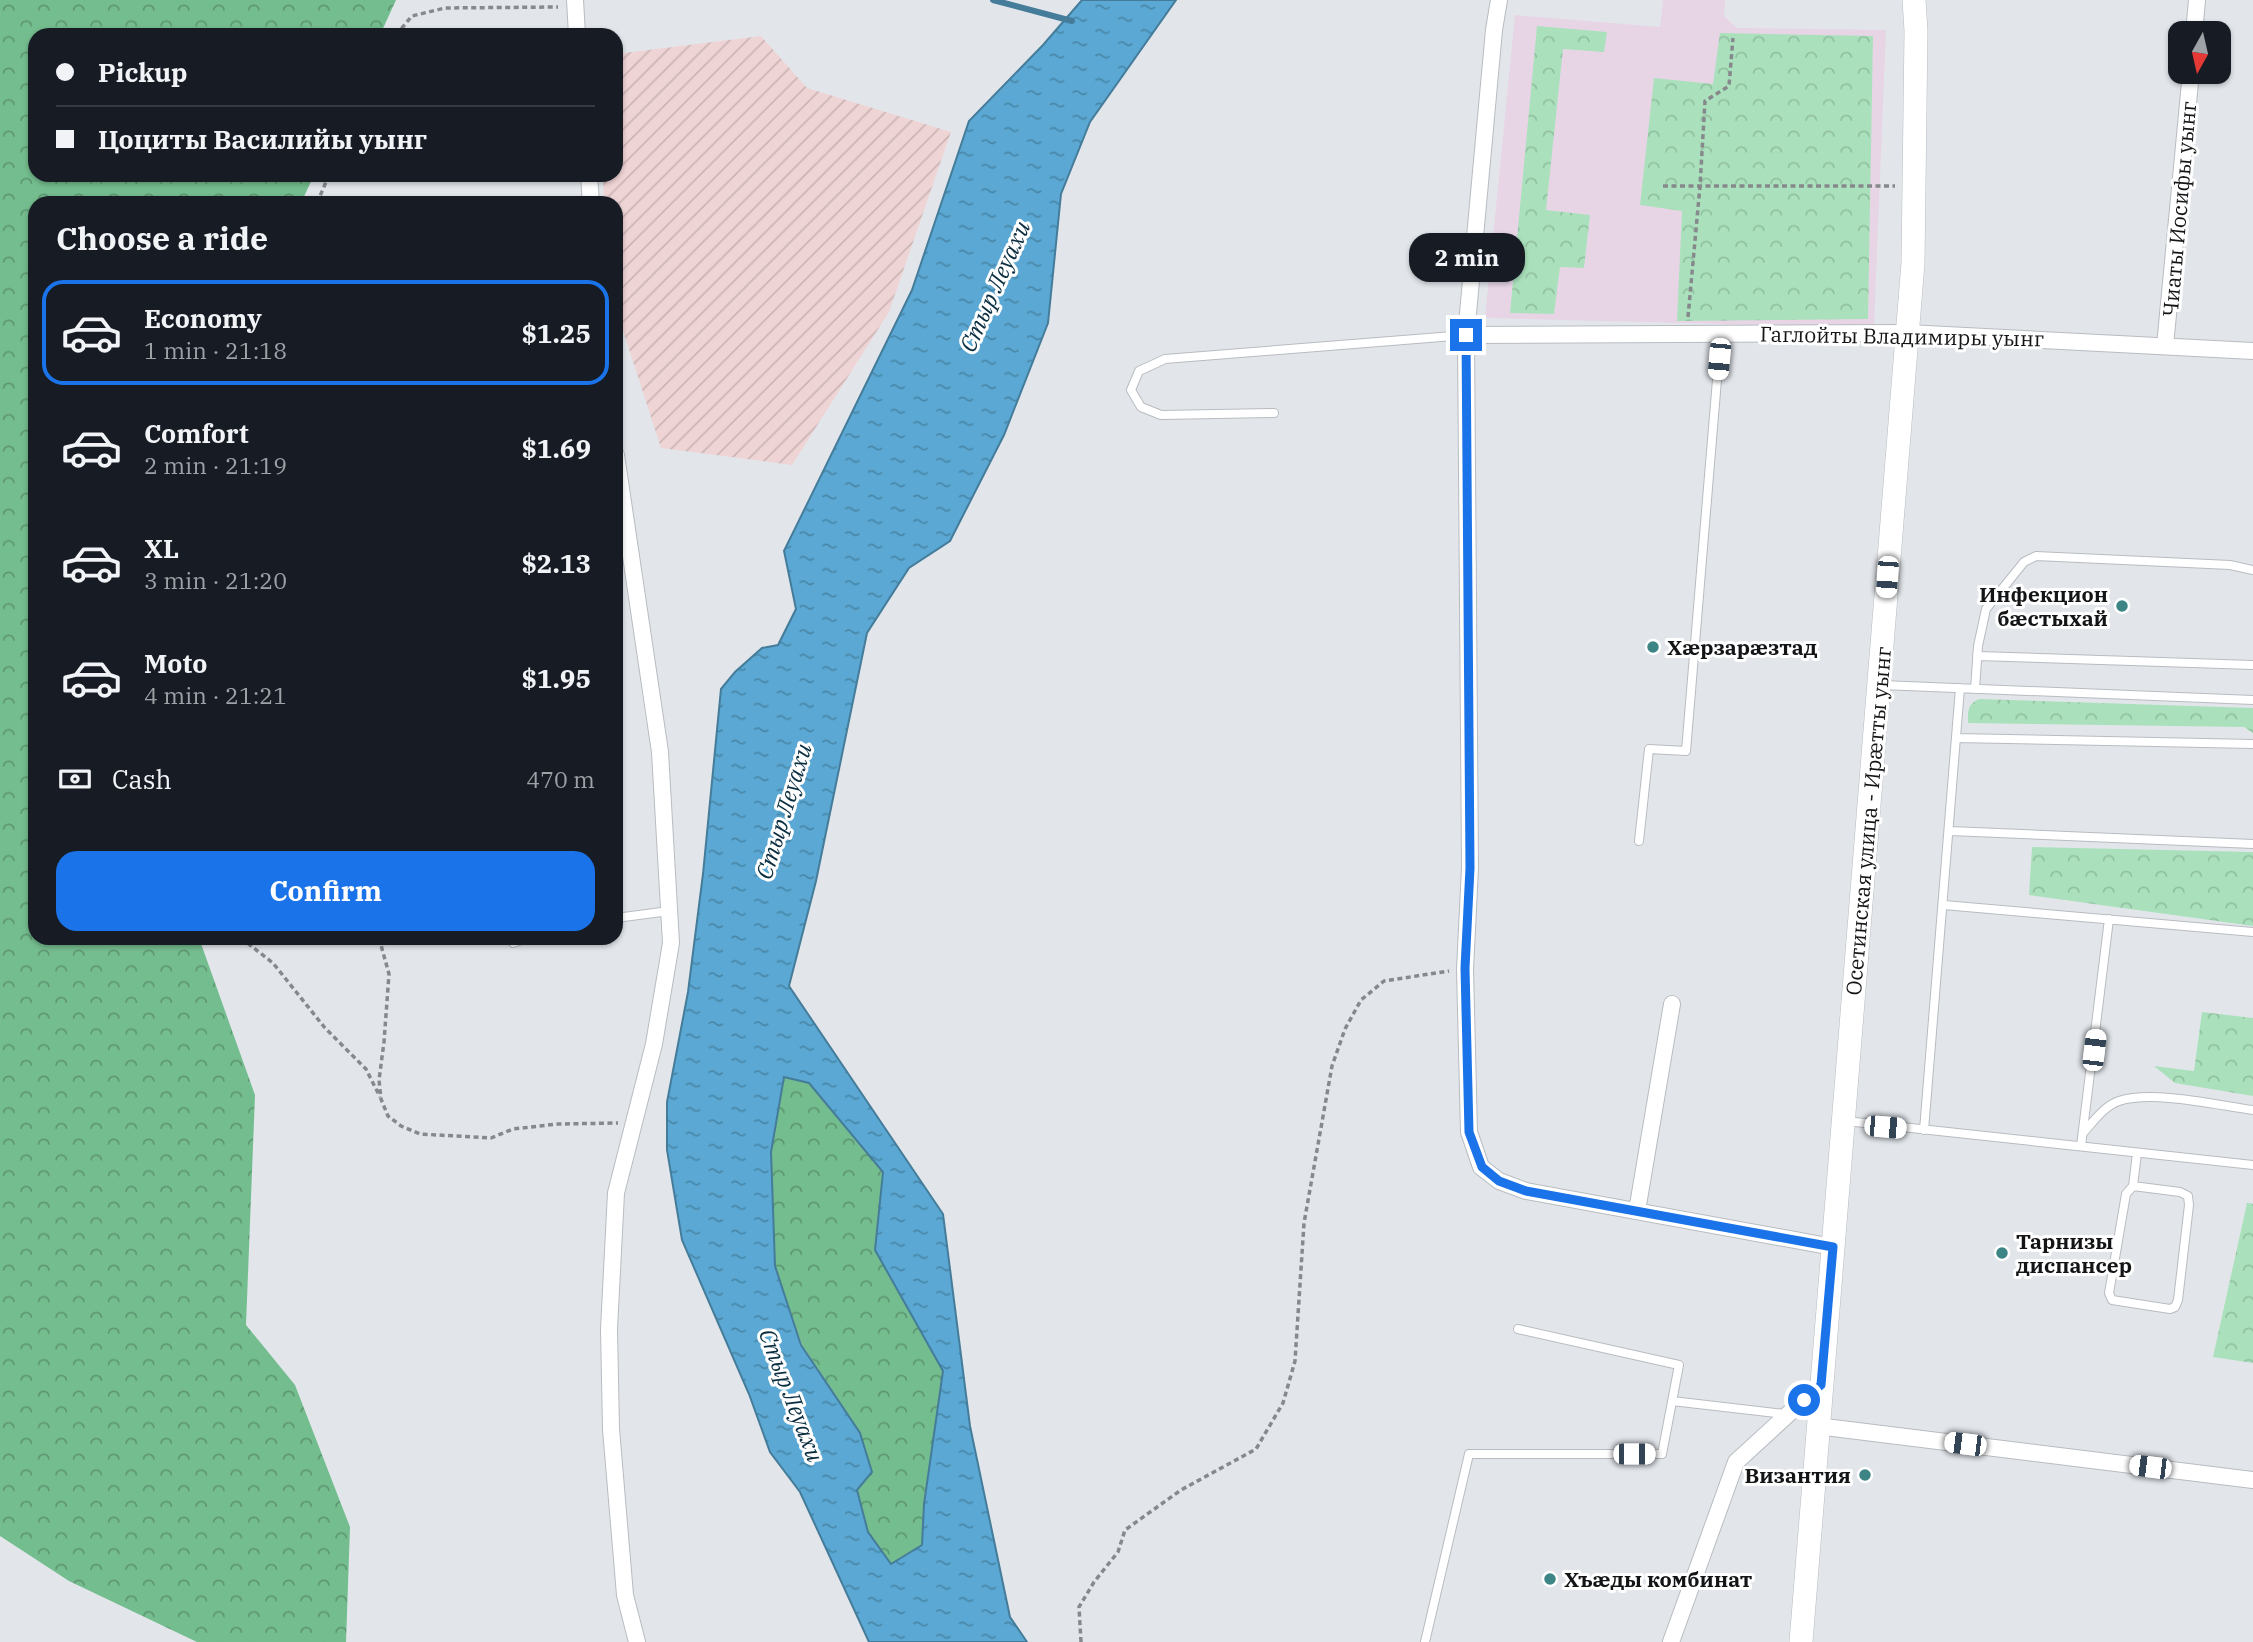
<!DOCTYPE html>
<html lang="en">
<head>
<meta charset="utf-8">
<style>
	:root { --surface:#171b24; --page:#20242c; --text:#f1f3f6; --muted:#9ea1a6; --line:#363941; --accent:#1a73e8 }
	body { margin:0; font-family:"IBM Plex Serif",serif; background:var(--page); color:var(--text); height:100vh; display:flex; flex-direction:column; font-size:26px; white-space:nowrap }
	* { box-sizing:border-box; margin:0 }
	p { font-size:23px; color:var(--muted) }
	.icon { flex:none; width:38px; height:38px; fill:none; stroke:currentColor; stroke-width:2; stroke-linecap:round; stroke-linejoin:round }
	.map { position:relative; flex:1; overflow:hidden }
	.panel { position:absolute; left:28px; top:196px; width:595px; height:749px; display:flex; flex-direction:column; background:var(--surface); border-radius:21px; box-shadow:0 2px 5px #0004 }
	.panel>* { flex:none }
	.banner { position:absolute; left:28px; top:28px; width:595px; height:154px; border-radius:21px; box-shadow:0 2px 5px #0004; display:grid; align-content:center; height:154px; padding:0 28px; background:var(--surface) }
	.needle { width:46px; rotate:188deg }
	.fabs { position:absolute; left:2168px; top:21px; display:grid; gap:14px }
	.fabs a { display:grid; place-items:center; width:63px; height:63px; border-radius:14px; background:var(--surface); box-shadow:0 2px 5px #0004; font-size:35px }
	.end { position:absolute; width:32px; height:32px; margin:-16px; border:9px solid #1a73e8; background:#fff; box-shadow:0 0 0 4px #fff }
	.from { border-radius:50% }
	.bubble { position:absolute; height:49px; border-radius:21px; background:var(--surface); box-shadow:0 2px 5px #0004; font-size:23px; font-weight:700; line-height:49px; text-align:center }
	.car { position:absolute; width:21px; height:42px; margin:-21px -10px; border-radius:9px; box-shadow:0 0 5px 2px #0007; background:linear-gradient(#fff 24%,#345 0 40%,#fff 0 76%,#345 0 86%,#fff 0) }
	.banner b { display:flex; align-items:center; gap:24px; height:66px; font-size:26px }
	.banner b+b { border-top:2px solid var(--line) }
	.banner i { width:18px; height:18px; background:var(--text) }
	ul { padding:0; list-style:none }
	li { display:flex; align-items:center; gap:21px; height:105px; margin:0 14px 10px; padding:0 14px; border:4px solid transparent; border-radius:21px }
	li div { flex:1 }
	li b { display:block; font-size:26px }
	li em { font-style:normal; font-weight:700 }
	li.current { border-color:var(--accent) }
	li>.icon { width:63px; height:63px; stroke-width:1.5 }
	h2 { padding:0 28px; font-size:32px; line-height:84px }
	.pay { display:flex; align-items:center; gap:18px; height:77px; padding:0 28px; font-size:26px }
	.pay p { margin-inline-start:auto }
	.cta { display:flex; gap:14px; margin-top:auto; padding:14px 28px }
	.cta a { flex:1; height:80px; border-radius:21px; background:var(--accent); color:#fff; font-size:28px; font-weight:700; line-height:80px; text-align:center }
	.map>svg:first-child { display:block }
	.industrial { fill:url(#industrial-furrows) }
	.education { fill:#e7d5e6 }
	.forest { fill:url(#forest-crowns) }
	.park { fill:url(#park-crowns) }
	.water { fill:url(#water-ripples); stroke:#457c9a; stroke-width:2; fill-rule:evenodd }
	.lines { fill:none; stroke-linecap:round; stroke-linejoin:round }
	.stream { stroke:#457c9a; stroke-width:6 }
	.lane-casing { stroke:#b8bcc1; stroke-width:10 }
	.street-casing { stroke:#b8bcc1; stroke-width:18 }
	.secondary-casing { stroke:#b8bcc1; stroke-width:24 }
	.path { stroke:#86898c; stroke-width:3.5; stroke-dasharray:5 3.5; stroke-linecap:butt }
	.lane { stroke:#fff; stroke-width:8 }
	.street { stroke:#fff; stroke-width:16 }
	.secondary { stroke:#fff; stroke-width:23 }
	.route { stroke:#1a73e8; stroke-width:9 }
	.poi-dot { fill:#3d8585; stroke:#fff; stroke-width:2.5 }
	.labels { text-anchor:middle; dominant-baseline:central; stroke-width:6; stroke-linejoin:round; paint-order:stroke }
	.street-label { font-size:21px; fill:#131416; stroke:#fff }
	.poi-label { font-size:21px; font-weight:bold; fill:#131416; stroke:#fff; text-anchor:start }
	.water-label { font-size:23px; font-style:italic; fill:#0a2e40; stroke:#fff }
</style>
</head>
<body>
<div class="map">
<svg width="2253" height="1642" viewBox="0 0 2253 1642">
	<defs>
		<pattern id="industrial-furrows" width="10" height="10" patternUnits="userSpaceOnUse" patternTransform="scale(1.75)"><rect width="10" height="10" fill="#efd4d5"/><path d="M-1 1l2-2M0 10L10 0M9 11l2-2" fill="none" stroke="#ccb5b6"/></pattern>
		<pattern id="forest-crowns" width="20" height="18" patternUnits="userSpaceOnUse" patternTransform="scale(1.75)"><rect width="20" height="18" fill="#74bd8e"/><path d="M2 6a3 3 0 1 1 6 0M12 15a3 3 0 1 1 6 0" fill="none" stroke="#5e9873"/></pattern>
		<pattern id="park-crowns" width="20" height="18" patternUnits="userSpaceOnUse" patternTransform="scale(1.75)"><rect width="20" height="18" fill="#aae1bc"/><path d="M2 6a3 3 0 1 1 6 0M12 15a3 3 0 1 1 6 0" fill="none" stroke="#91c0a1"/></pattern>
		<pattern id="water-ripples" width="26" height="14" patternUnits="userSpaceOnUse" patternTransform="scale(1.75)"><rect width="26" height="14" fill="#5aa8d3"/><path d="M2 4q2-2 4 0t4 0M15 11q2-2 4 0t4 0" fill="none" stroke="#4988aa"/></pattern>
	</defs>
	<rect width="100%" height="100%" fill="#e2e6eb"/>
	<path class="industrial" d="M761,36l46,52 144,44 -62,180 -97,153 -131,-17 -45,-139v-106h-12l-1,-28h13v-121z"/>
	<path class="education" d="M1663,0h62l-1,16 13,12 149,2 -12,298 -389,-10 30,-303 145,12z"/>
	<path class="forest" d="M0,0h396l-16,35h-345v140h279l-13,28h-266v735h164l56,157 -9,230 49,60 55,142 -4,115h-149l-128,-61 -69,-45z
		M783,1077l26,6 74,89 -8,78 68,121 -19,133 -2,41 -31,19 -23,-32 -11,-42 15,-18 -12,-39 -58,-88 -27,-79 -4,-114z"/>
	<path class="park" d="M1537,26l70,6 -3,20 -41,-3 -17,161 44,5 -6,53 -24,-1 -6,47 -44,-1z
		M1720,33l153,3 -5,283 -191,2 5,-110 -42,-6 14,-127 59,6z
		M1979,699l274,9v25l-9,-6 -276,-4c0,-11 -1,-19 11,-24z
		M2032,847l221,5v74l-224,-31z
		M2202,1012l51,6v78l-78,-13 -21,-17 40,5z
		M2247,1203l6,1v159l-40,-6z"/>
	<path class="water" d="M1082,0h94l-86,122 -29,72 -13,129 -44,112 -54,106 -41,27 -42,65 -51,248 -27,105 154,228 27,212 40,191 17,25h-158l-69,-150 -30,-40 -21,-58 -67,-154 -15,-90v-48l21,-110 15,-118 18,-185 14,-17 27,-24 16,-3 18,-36 -12,-58 128,-261 57,-169 74,-76zM784,1077l25,6 74,89 -8,78 68,121 -19,133 -2,41 -31,19 -23,-32 -11,-42 15,-18 -12,-39 -59,-88 -26,-79 -4,-114z"/>
	<g class="lines">
		<path class="stream" d="M993,0l79,21"/>
		<g class="lane-casing">
			<path id="lane" d="M1274,413l-113,2 -20,-8 -10,-17 8,-19 26,-12 301,-24
				M1977,656l276,9
				M1882,685l371,15
				M1975,689l3,-43 8,-37 38,-47 12,-6 194,9 23,5
				M1956,738l297,6
				M1950,831l303,13
				M1639,841l10,-92 37,2 35,-419
				M1944,905l309,27
				M616,918l53,-7
				M513,943l14,-5
				M1846,1121l407,44
				M1924,1130l36,-442
				M2083,1133c10,-11 21,-27 36,-32 34,-11 97,4 134,9
				M2081,1146l28,-227
				M2133,1186l47,6 8,4 1,9 -11,95 -3,7 -5,2 -58,-9 -3,-7 17,-99 7,-8 4,-33
				M1672,1401l113,13
				M1425,1642l44,-188h193l17,-89 -161,-36"/>
		</g>
		<g class="street-casing">
			<path id="street" d="M575,0l2,35
				M1499,0l-5,30 -28,305 4,533 -5,101 4,163 12,35 18,14 27,10 307,56
				M2194,33l3,-33
				M589,175l2,28
				M1466,335l441,-2 346,18
				M2165,346l26,-274
				M616,455l44,297 11,191 -17,101 -38,149 -7,136 2,100 14,166 12,47
				M1637,1211l35,-207
				M1817,1426l436,54
				M1671,1642l65,-180 84,-77"/>
		</g>
		<g class="secondary-casing">
			<path id="secondary" d="M1801,1642l112,-1379 3,-232 -2,-31"/>
		</g>
		<path class="path" d="M396,35l16,-19 33,-8 113,-1
			M1663,186h232
			M317,203l12,-28
			M1688,317l12,-131 5,-85 24,-15 4,-48
			M241,938l32,25 52,65 41,41 14,28
			M379,938l10,36 -5,68 -5,38 2,19 7,17 13,10 19,8 71,4 22,-9 45,-5 60,-1
			M1081,1642l-2,-35 15,-25 24,-30 7,-22 56,-40 75,-41 27,-46 12,-42 9,-138 28,-157 13,-37 16,-29 23,-19 65,-10"/>
		<use href="#lane" class="lane"/>
		<use href="#street" class="street"/>
		<use href="#secondary" class="secondary"/>
	</g>
	<g class="lines">
		<path class="route" d="M1466,335l4,533 -5,100 4,164 13,35 17,14 27,10 307,56 -12,138 -17,15"/>
	</g>
	<g class="poi-dot">
		<circle cx="2122" cy="606" r="7"/>
		<circle cx="1653" cy="647" r="7"/>
		<circle cx="2002" cy="1253" r="7"/>
		<circle cx="1865" cy="1475" r="7"/>
		<circle cx="1550" cy="1579" r="7"/>
	</g>
	<g class="labels">
		<g class="street-label">
			<text transform="translate(2179 209) rotate(-85)">Чиаты Иосифы уынг</text>
			<text transform="translate(1902 336) rotate(1)">Гаглойты Владимиры уынг</text>
			<text transform="translate(1868 821) rotate(-85)">Осетинская улица - Ирæтты уынг</text>
		</g>
		<g class="poi-label">
			<text x="2108" y="594" text-anchor="end">Инфекцион<tspan x="2108" dy="24">бæстыхай</tspan></text>
			<text x="1667" y="647">Хæрзарæзтад</text>
			<text x="2016" y="1241">Тарнизы<tspan x="2016" dy="24">диспансер</tspan></text>
			<text x="1851" y="1475" text-anchor="end">Византия</text>
			<text x="1564" y="1579">Хъæды комбинат</text>
		</g>
		<g class="water-label">
			<text transform="translate(994 286) rotate(-66)">Стыр Леуахи</text>
			<text transform="translate(783 811) rotate(-73)">Стыр Леуахи</text>
			<text transform="translate(792 1395) rotate(69)">Стыр Леуахи</text>
		</g>
	</g>
</svg>
<div class="fabs">
<a><svg class="needle" viewBox="-14 -14 28 28"><path d="M0-13l5 13h-10z" fill="#e53935"/><path d="M0 13l5-13h-10z" fill="#9ea1a6"/></svg></a>
</div>
<i class="end from" style="left:1804px;top:1400px"></i>
<i class="end" style="left:1466px;top:335px"></i>
<div class="bubble" style="left:1409px;top:233px;width:116px">2 min</div>
<i class="car" style="left:1719px;top:359px;rotate:185deg"></i>
<i class="car" style="left:1887px;top:577px;rotate:184deg"></i>
<i class="car" style="left:2094px;top:1050px;rotate:7deg"></i>
<i class="car" style="left:1885px;top:1127px;rotate:95deg"></i>
<i class="car" style="left:1965px;top:1444px;rotate:277deg"></i>
<i class="car" style="left:1634px;top:1454px;rotate:90deg"></i>
<i class="car" style="left:2150px;top:1467px;rotate:277deg"></i>
<div class="banner">
<b><i class="from"></i>Pickup</b>
<b><i></i>Цоциты Василийы уынг</b>
</div>
<section class="panel">
<h2>Choose a ride</h2>
<ul>
<li class="current"><svg class="icon" aria-label="car" viewBox="0 0 24 24"><path d="M5 17H2v-5l4-1 3-4h7l3 4 3 1v5h-3M9 17h6M6 11h13"/><circle cx="7" cy="17" r="2"/><circle cx="17" cy="17" r="2"/></svg><div><b>Economy</b><p>1 min · 21:18</p></div><em>$1.25</em></li>
<li><svg class="icon" aria-label="car" viewBox="0 0 24 24"><path d="M5 17H2v-5l4-1 3-4h7l3 4 3 1v5h-3M9 17h6M6 11h13"/><circle cx="7" cy="17" r="2"/><circle cx="17" cy="17" r="2"/></svg><div><b>Comfort</b><p>2 min · 21:19</p></div><em>$1.69</em></li>
<li><svg class="icon" aria-label="car" viewBox="0 0 24 24"><path d="M5 17H2v-5l4-1 3-4h7l3 4 3 1v5h-3M9 17h6M6 11h13"/><circle cx="7" cy="17" r="2"/><circle cx="17" cy="17" r="2"/></svg><div><b>XL</b><p>3 min · 21:20</p></div><em>$2.13</em></li>
<li><svg class="icon" aria-label="car" viewBox="0 0 24 24"><path d="M5 17H2v-5l4-1 3-4h7l3 4 3 1v5h-3M9 17h6M6 11h13"/><circle cx="7" cy="17" r="2"/><circle cx="17" cy="17" r="2"/></svg><div><b>Moto</b><p>4 min · 21:21</p></div><em>$1.95</em></li>
</ul>
<div class="pay"><svg class="icon" aria-label="cash" viewBox="0 0 24 24"><path d="M3 7h18v10H3z"/><circle cx="12" cy="12" r="2"/></svg>Cash<p>470 m</p></div>
<div class="cta"><a>Confirm</a></div>
</section>
</div>
</body>
</html>
